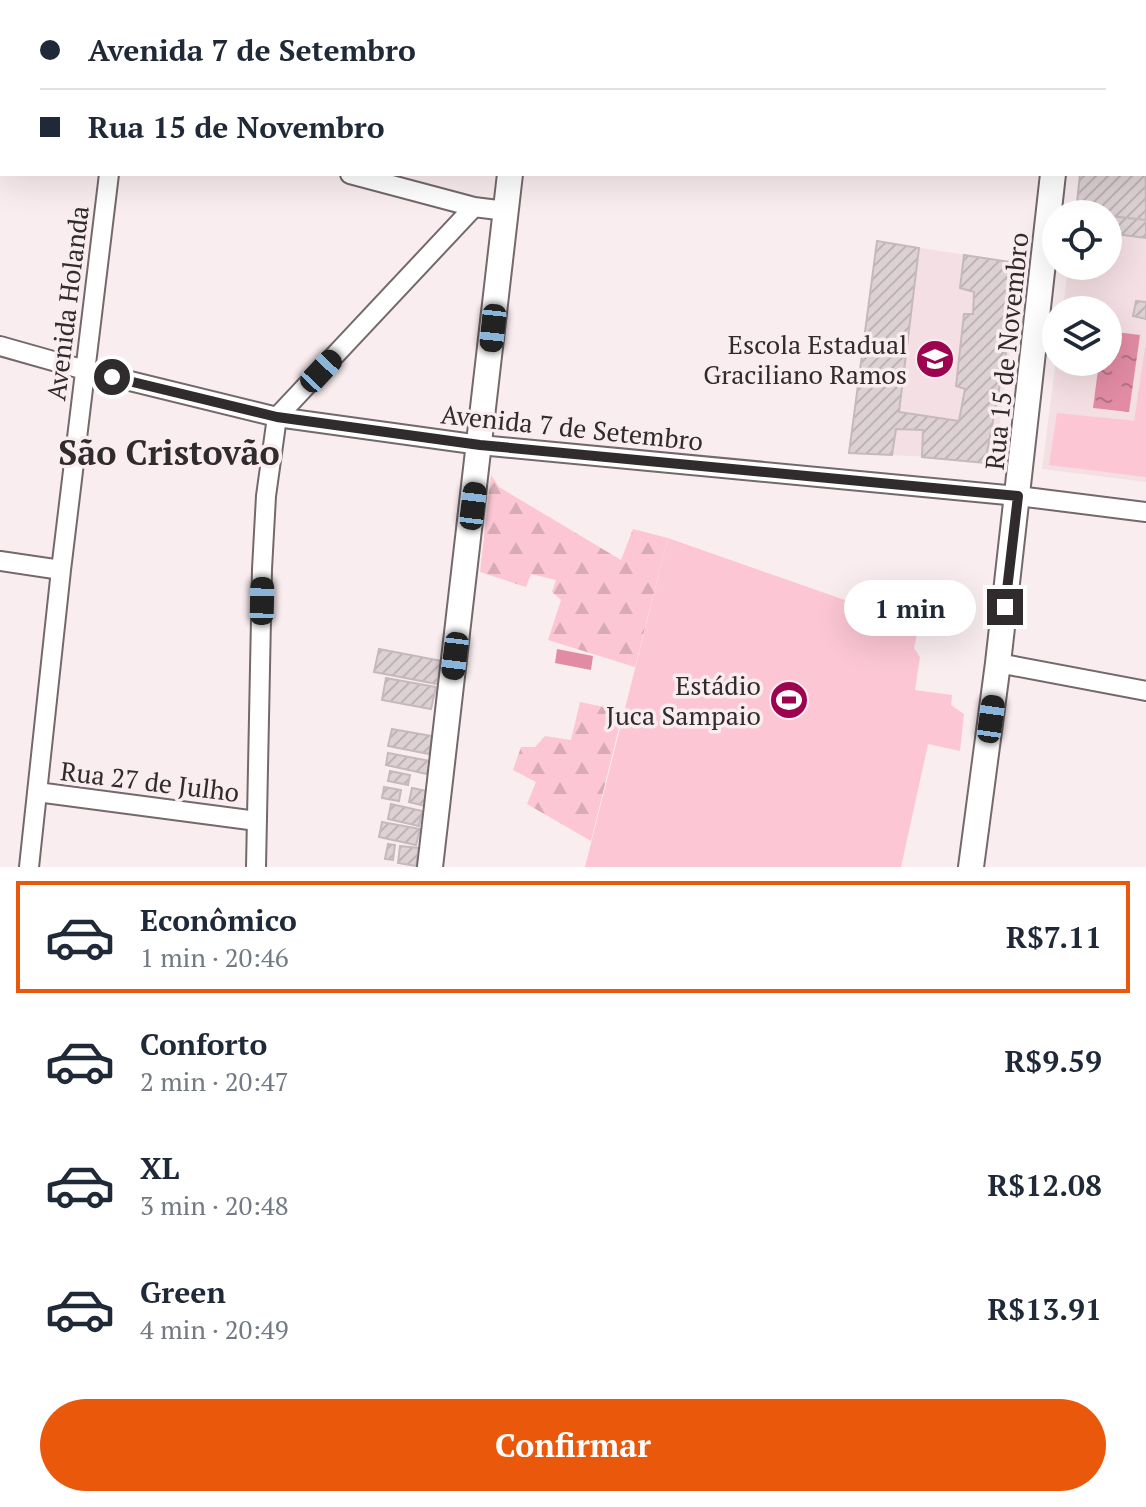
<!DOCTYPE html>
<html lang="pt">
<head>
<meta charset="utf-8">
<style>
	:root { --surface:#fff; --page:#f6f6f7; --text:#1f2937; --muted:#747a83; --line:#e0e1e3; --accent:#ea580c }
	body { margin:0; font-family:"PT Serif",serif; background:var(--page); color:var(--text); height:100vh; display:flex; flex-direction:column; font-size:30px; white-space:nowrap }
	* { box-sizing:border-box; margin:0 }
	p { font-size:26px; color:var(--muted) }
	.icon { flex:none; width:44px; height:44px; fill:none; stroke:currentColor; stroke-width:2; stroke-linecap:round; stroke-linejoin:round }
	.map { position:relative; height:867px; overflow:hidden }
	.panel { display:flex; flex-direction:column; background:var(--surface); flex:1 }
	.panel>* { flex:none }
	.hud { position:absolute; left:0px; top:0px; width:1146px; height:176px; box-shadow:0 8px 32px #0002; display:grid; align-content:center; height:176px; padding:0 40px; background:var(--surface) }
	.controls { position:absolute; left:1042px; top:200px; display:grid; gap:16px }
	.controls a { display:grid; place-items:center; width:80px; height:80px; border-radius:50%; background:var(--surface); box-shadow:0 8px 32px #0002; font-size:40px }
	.end { position:absolute; width:36px; height:36px; margin:-18px; border:10px solid #302b2d; background:#fff; box-shadow:0 0 0 4px #fff }
	.from { border-radius:50% }
	.bubble { position:absolute; height:56px; border-radius:28px; background:var(--surface); box-shadow:0 8px 32px #0002; font-size:26px; font-weight:700; line-height:56px; text-align:center }
	.car { position:absolute; width:24px; height:48px; margin:-24px -12px; border-radius:10px; box-shadow:0 0 6px 2px #0007; background:linear-gradient(#222 24%,#8ab4d8 0 40%,#222 0 76%,#8ab4d8 0 86%,#222 0) }
	.hud b { display:flex; align-items:center; gap:28px; height:76px; font-size:30px }
	.hud b+b { border-top:2px solid var(--line) }
	.hud i { width:20px; height:20px; background:var(--text) }
	ul { padding:14px 0 0; list-style:none }
	li { display:flex; align-items:center; gap:24px; height:112px; margin:0 16px 12px; padding:0 24px; border:4px solid transparent; border-radius:0px }
	li div { flex:1 }
	li b { display:block; font-size:30px }
	li em { font-style:normal; font-weight:700 }
	li.selected { border-color:var(--accent) }
	li>.icon { width:72px; height:72px; stroke-width:1.5 }
	.primary-button { display:flex; gap:16px; margin-top:auto; padding:16px 40px }
	.primary-button a { flex:1; height:92px; border-radius:48px; background:var(--accent); color:#fff; font-size:32px; font-weight:700; line-height:92px; text-align:center }
	.map>svg:first-child { display:block }
	.built { fill:#f4dfe4 }
	.forest { fill:url(#forest-firs) }
	.pitch { fill:#fcc6d4 }
	.water { fill:url(#water-ripples) }
	.building { fill:url(#building-hatch); stroke:#c5b9bc; stroke-width:2 }
	.lines { fill:none; stroke-linecap:round; stroke-linejoin:round }
	.street-casing { stroke:#73696b; stroke-width:22 }
	.secondary-casing { stroke:#73696b; stroke-width:28 }
	.street { stroke:#fff; stroke-width:18 }
	.secondary { stroke:#fff; stroke-width:24 }
	.route { stroke:#302b2d; stroke-width:10 }
	.labels { text-anchor:middle; dominant-baseline:central; stroke-width:7; stroke-linejoin:round; paint-order:stroke }
	.street-label { font-size:26px; fill:#302b2d; stroke:#faedf0 }
	.poi-label { font-size:26px; fill:#302b2d; stroke:#faedf0; text-anchor:end }
	.district-label { font-size:34px; font-weight:bold; fill:#302b2d; stroke:#faedf0 }
</style>
</head>
<body>
<div class="map">
<svg width="1146" height="867" viewBox="0 0 1146 867">
	<defs>
		<pattern id="forest-firs" width="22" height="20" patternUnits="userSpaceOnUse" patternTransform="scale(2)"><rect width="22" height="20" fill="#fcc6d4"/><path d="M5 1l3.5 6h-7zM16 11l3.5 6h-7z" fill="#d8aab6"/></pattern>
		<pattern id="water-ripples" width="26" height="14" patternUnits="userSpaceOnUse" patternTransform="scale(2)"><rect width="26" height="14" fill="#e18ba4"/><path d="M2 4q2-2 4 0t4 0M15 11q2-2 4 0t4 0" fill="none" stroke="#b77286"/></pattern>
		<pattern id="building-hatch" width="6" height="6" patternUnits="userSpaceOnUse" patternTransform="scale(2)"><rect width="6" height="6" fill="#ddd1d4"/><path d="M-1 1l2-2M0 6l6-6M5 7l2-2" fill="none" stroke="#beb4b6"/></pattern>
	</defs>
	<rect width="100%" height="100%" fill="#faedf0"/>
	<path class="built" d="M1144,19h2v463l-104,-13 14,-109 52,2v-52h-45l5,-44h40v-52h-33l5,-40h64z
		M877,241l146,23 -29,200 -62,-7 -83,-4z"/>
	<path class="forest" d="M1146,347v75h-12l11,-74z
		M491,475l8,12 122,73 12,-31 35,9 -33,129 -87,-27 13,-40 -9,-8 4,-12 -25,-6 -5,13 -46,-15z
		M580,702l43,9 -32,130 -64,-37 9,-22 -23,-12 8,-23h14l10,-11 26,4z"/>
	<path class="pitch" d="M1057,413l89,9v55l-97,-12z
		M668,538l251,88 -5,22 6,9 -5,33 37,5 -1,10 13,9 -4,37 -32,-7 -27,123h-316z"/>
	<path class="water" d="M1108,331l32,4 -11,77 -36,-4 6,-46h9z
		M557,649l36,7 -2,14 -36,-7z"/>
	<path class="building" d="M1144,34l2,186 -70,-8 4,-38h64z
		M1108,216l38,4v18l-38,-5z
		M877,241l42,7 -20,164 60,9 6,-32 -9,-3 8,-72h9l1,-22 -14,-4 4,-33 59,9 -38,199 -63,-6 1,-27 -27,-1 -4,26 -43,-2z
		M1136,301l10,1v17l-13,-3z
		M379,649l63,12 -5,23 -63,-12z
		M386,678l50,9 -5,22 -49,-9z
		M392,729l40,7 -3,18 -41,-8z
		M388,753l42,8 -3,13 -41,-9z
		M390,771l20,4 -2,10 -20,-4z
		M384,787l17,3 -2,11 -17,-3z
		M412,788l20,4 -3,15 -20,-5z
		M391,804l31,7 -3,15 -31,-7z
		M382,822l38,7 -4,16 -37,-8z
		M388,844l7,1 -2,15 -8,-1z
		M400,846l19,2 -3,18 -18,-3z"/>
	<g class="lines">
		<g class="street-casing">
			<path id="street" d="M0,96h2
				M350,174l124,33 32,4
				M0,346l85,24 192,47 203,28 538,51 128,16
				M0,561l61,9
				M998,663l148,28
				M37,792l220,29
				M29,867l32,-297 48,-396
				M256,867l6,-298 4,-73 11,-79 197,-210"/>
		</g>
		<g class="secondary-casing">
			<path id="secondary" d="M1144,0h2
				M532,2v-2
				M1070,2l1,-2
				M430,867l80,-693
				M971,867l27,-204 55,-489"/>
		</g>
		<use href="#street" class="street"/>
		<use href="#secondary" class="secondary"/>
	</g>
	<g class="lines">
		<path class="route" d="M112,377l165,40 203,28 538,51 -13,111"/>
	</g>
	<defs>
		<g id="school-disc" transform="scale(2)"><circle r="9.5" fill="#9d044f" stroke="#faedf0"/><path d="M0-5L7-2L0 1L-7-2ZM-4 1L0 2.5L4 1V4Q0 6-4 4Z" fill="#fff"/></g>
		<g id="stadium-disc" transform="scale(2)"><circle r="9.5" fill="#9d044f" stroke="#faedf0"/><path d="M0-5a6.5 5 0 1 0 0 10a6.5 5 0 1 0 0-10ZM-3.5-1.8h7v3.6h-7Z" fill="#fff"/></g>
	</defs>
	<g fill-rule="evenodd">
		<use href="#school-disc" x="935" y="359"/>
		<use href="#stadium-disc" x="789" y="700"/>
	</g>
	<g class="labels">
		<g class="street-label">
			<text transform="translate(67 303) rotate(-83)">Avenida Holanda</text>
			<text transform="translate(1006 351) rotate(-84)">Rua 15 de Novembro</text>
			<text transform="translate(572 427) rotate(6)">Avenida 7 de Setembro</text>
			<text transform="translate(150 781) rotate(7)">Rua 27 de Julho</text>
		</g>
		<g class="poi-label">
			<text x="907" y="344">Escola Estadual<tspan x="907" dy="30">Graciliano Ramos</tspan></text>
			<text x="761" y="685">Estádio<tspan x="761" dy="30">Juca Sampaio</tspan></text>
		</g>
		<g class="district-label">
			<text x="169" y="452">São Cristovão</text>
		</g>
	</g>
</svg>
<div class="controls">
<a><svg class="icon" aria-label="locate" viewBox="0 0 24 24"><circle cx="12" cy="12" r="6"/><path d="M12 2v4M12 18v4M2 12h4M18 12h4"/></svg></a>
<a><svg class="icon" aria-label="layers" viewBox="0 0 24 24"><path d="M12 4l9 5-9 5-9-5zM3 14l9 5 9-5"/></svg></a>
</div>
<i class="end from" style="left:112px;top:377px"></i>
<i class="end" style="left:1005px;top:607px"></i>
<div class="bubble" style="left:844px;top:580px;width:132px">1 min</div>
<i class="car" style="left:493px;top:328px;rotate:186deg"></i>
<i class="car" style="left:321px;top:371px;rotate:43deg"></i>
<i class="car" style="left:473px;top:506px;rotate:7deg"></i>
<i class="car" style="left:262px;top:601px;rotate:1deg"></i>
<i class="car" style="left:455px;top:656px;rotate:187deg"></i>
<i class="car" style="left:991px;top:719px;rotate:8deg"></i>
<div class="hud">
<b><i class="from"></i>Avenida 7 de Setembro</b>
<b><i></i>Rua 15 de Novembro</b>
</div>
</div>
<section class="panel">
<ul>
<li class="selected"><svg class="icon" aria-label="car" viewBox="0 0 24 24"><path d="M5 17H2v-5l4-1 3-4h7l3 4 3 1v5h-3M9 17h6M6 11h13"/><circle cx="7" cy="17" r="2"/><circle cx="17" cy="17" r="2"/></svg><div><b>Econômico</b><p>1 min · 20:46</p></div><em>R$7.11</em></li>
<li><svg class="icon" aria-label="car" viewBox="0 0 24 24"><path d="M5 17H2v-5l4-1 3-4h7l3 4 3 1v5h-3M9 17h6M6 11h13"/><circle cx="7" cy="17" r="2"/><circle cx="17" cy="17" r="2"/></svg><div><b>Conforto</b><p>2 min · 20:47</p></div><em>R$9.59</em></li>
<li><svg class="icon" aria-label="car" viewBox="0 0 24 24"><path d="M5 17H2v-5l4-1 3-4h7l3 4 3 1v5h-3M9 17h6M6 11h13"/><circle cx="7" cy="17" r="2"/><circle cx="17" cy="17" r="2"/></svg><div><b>XL</b><p>3 min · 20:48</p></div><em>R$12.08</em></li>
<li><svg class="icon" aria-label="car" viewBox="0 0 24 24"><path d="M5 17H2v-5l4-1 3-4h7l3 4 3 1v5h-3M9 17h6M6 11h13"/><circle cx="7" cy="17" r="2"/><circle cx="17" cy="17" r="2"/></svg><div><b>Green</b><p>4 min · 20:49</p></div><em>R$13.91</em></li>
</ul>
<div class="primary-button"><a>Confirmar</a></div>
</section>
</body>
</html>
